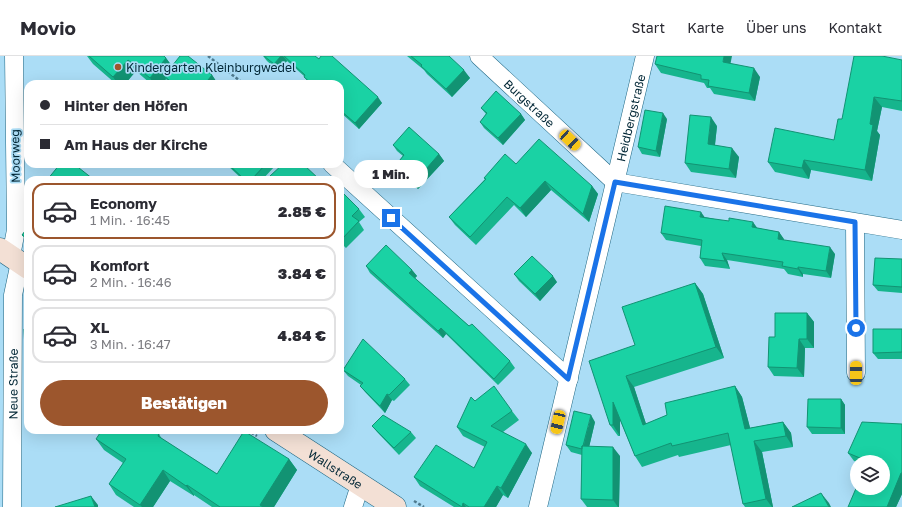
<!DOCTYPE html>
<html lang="de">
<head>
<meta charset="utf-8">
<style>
	:root { --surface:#fff; --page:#f2f2f3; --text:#2b2b33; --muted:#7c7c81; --line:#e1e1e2; --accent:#9c562d }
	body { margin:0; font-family:"Golos Text",sans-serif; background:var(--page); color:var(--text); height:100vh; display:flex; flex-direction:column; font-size:15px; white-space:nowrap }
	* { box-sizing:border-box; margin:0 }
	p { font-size:13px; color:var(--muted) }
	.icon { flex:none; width:22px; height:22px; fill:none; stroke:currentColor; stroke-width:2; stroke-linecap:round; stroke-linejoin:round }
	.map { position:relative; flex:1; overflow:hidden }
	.sheet { position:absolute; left:24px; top:120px; width:320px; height:258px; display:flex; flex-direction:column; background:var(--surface); border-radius:12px; box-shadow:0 4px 16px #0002 }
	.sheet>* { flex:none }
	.top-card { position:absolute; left:24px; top:24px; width:320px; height:88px; border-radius:12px; box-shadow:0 4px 16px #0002; display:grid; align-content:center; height:88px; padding:0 16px; background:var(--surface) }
	.buttons { position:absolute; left:850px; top:399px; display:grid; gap:8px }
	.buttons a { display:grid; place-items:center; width:40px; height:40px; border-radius:50%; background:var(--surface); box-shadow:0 4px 16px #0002; font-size:20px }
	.end { position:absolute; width:18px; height:18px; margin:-9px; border:5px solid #1a73e8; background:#fff; box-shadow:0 0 0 2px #fff }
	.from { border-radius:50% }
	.bubble { position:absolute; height:28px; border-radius:14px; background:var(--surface); box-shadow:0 4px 16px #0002; font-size:13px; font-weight:800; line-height:28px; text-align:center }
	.car { position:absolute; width:12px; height:24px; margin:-12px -6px; border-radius:5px; box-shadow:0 0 3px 1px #0007; background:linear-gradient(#f5c518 24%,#345 0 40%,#f5c518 0 76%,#345 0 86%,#f5c518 0) }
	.top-card b { display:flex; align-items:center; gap:14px; height:38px; font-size:15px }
	.top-card b+b { border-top:1px solid var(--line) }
	.top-card i { width:10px; height:10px; background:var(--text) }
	ul { padding:7px 0 0; list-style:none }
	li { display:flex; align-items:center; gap:12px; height:56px; margin:0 8px 6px; padding:0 8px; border:2px solid var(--line); border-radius:12px }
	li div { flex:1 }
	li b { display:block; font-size:15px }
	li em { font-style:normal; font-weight:800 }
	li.current { border-color:var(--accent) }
	li>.icon { width:36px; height:36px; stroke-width:1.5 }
	.cta { display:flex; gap:8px; margin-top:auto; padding:8px 16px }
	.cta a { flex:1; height:46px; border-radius:24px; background:var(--accent); color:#fff; font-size:16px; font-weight:800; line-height:46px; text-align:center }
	header { display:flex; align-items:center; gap:24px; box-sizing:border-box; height:56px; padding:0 20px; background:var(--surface); border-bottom:1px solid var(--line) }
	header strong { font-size:19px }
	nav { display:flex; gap:22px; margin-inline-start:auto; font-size:14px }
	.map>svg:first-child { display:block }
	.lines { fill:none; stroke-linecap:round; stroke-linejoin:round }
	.street-casing { stroke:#1e6683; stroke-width:19 }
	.secondary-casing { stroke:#1e6683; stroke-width:23 }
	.path { stroke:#4e7a8e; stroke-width:2.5; stroke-dasharray:3 2; stroke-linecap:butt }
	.street { stroke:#fff; stroke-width:18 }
	.secondary { stroke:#f3e0d5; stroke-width:22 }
	.wall { fill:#16b58d }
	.shaded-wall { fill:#129373 }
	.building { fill:#1ad2a4; stroke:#129373 }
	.route { stroke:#1a73e8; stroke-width:5 }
	.poi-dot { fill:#9c562d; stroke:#abddf6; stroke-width:1.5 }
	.labels { text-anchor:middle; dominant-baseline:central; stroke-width:3.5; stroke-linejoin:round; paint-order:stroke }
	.poi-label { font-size:12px; fill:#002635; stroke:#abddf6; text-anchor:start }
	.street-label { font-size:12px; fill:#002635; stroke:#abddf6 }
</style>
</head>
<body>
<header>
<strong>Movio</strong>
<nav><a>Start</a><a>Karte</a><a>Über uns</a><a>Kontakt</a></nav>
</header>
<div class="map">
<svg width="902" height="451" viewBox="0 0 902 451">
	<rect width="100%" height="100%" fill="#abddf6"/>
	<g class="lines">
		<g class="street-casing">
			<g id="street">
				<path id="s1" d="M479,0l136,126"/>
				<path d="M332,108l237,215"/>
				<path d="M615,126l287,48"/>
				<path d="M855,167l1,150"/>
				<path d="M11,200l5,-26 -2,-174"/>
				<path id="s2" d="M12,451l1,-212 7,-33"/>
				<path d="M353,451l7,-22"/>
				<path id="s3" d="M538,451l107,-451"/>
			</g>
		</g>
		<g class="secondary-casing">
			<g id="secondary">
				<path d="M0,193l28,19"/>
				<path id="s4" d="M276,374l119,77"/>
			</g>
		</g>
		<path class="path" d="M208,0l36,28
			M247,374l10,6
			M414,445l10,6"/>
		<use href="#street" class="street"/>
		<use href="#secondary" class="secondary"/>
	</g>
	<path class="wall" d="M87,0h77l2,2 6,8 40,9 4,6 -2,3h-43l-3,-2 -2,-3 -4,5h-11l-15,-13 -11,13h-9l-23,-20z
		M263,0h52l4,3 63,44 -23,26 -19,-17v-28h-31l-5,-8 -17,-15 -9,10 -11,-10z
		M407,0h42l21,22 -18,19 -25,-23 -3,-4z
		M902,4v51l-20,-4 -5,24 3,4 -8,46 -61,-11 -2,9 -34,-7 -7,-10 66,-22 8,-21z
		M655,8h75l30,13 -5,24 -41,-7 -4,-6h-3l-3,-5 -43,-10z
		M481,52l40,6 4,6 -22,25 -19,-17 -4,-6 6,-8z
		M667,63l-7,38 -18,-3 -4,-7z
		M717,70l-2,19 24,12 -3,21 -45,-6 -6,-9z
		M393,89l46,9 5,7 -26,28 -19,-17 -4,-6 8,-10 -6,-5z
		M226,108h48l1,2 -13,14h-19z
		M516,108l76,22 6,8 -9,28 -38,-32 -25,27 -12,-12 -38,40 -21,-20 -6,-8 36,-38 -1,-1z
		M340,134l19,19 6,8 -6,5 5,8 -18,18 -6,-6z
		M705,161l52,11 22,4 5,8 51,14 -4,24 -28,-4v3l-15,-3 -4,-5 -57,-9 3,9 -25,-3 -5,-8 1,-12 -35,-6 -5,-7z
		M28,171v16l-6,-8z
		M902,203v34l-24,-2 -5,-6z
		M366,210l46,4 5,6 -2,2 54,48 41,35 5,7 -17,17 -52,-51 -3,4 -73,-65z
		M514,218l43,8 -17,19 -21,-20z
		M695,227l8,11 21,64 -90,29 12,37 89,-38 7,11 8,31 33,-6 8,11 2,14 -31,5 11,55h-28l-2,-3 -12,-59 -52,12 -1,-2 -36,12 -7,-11 -15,-36v16h-2l-8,-11 25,-80z
		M807,257l7,9v26h-9l-1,29 -30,-1 -6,-9 7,-30z
		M902,273v30h-24l-5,-6z
		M343,314l62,9 5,6 -16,16 -2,-1 -7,13 -20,-21 -5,-6 1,-1 -13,-9z
		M841,343l4,6v29h-33l-5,-7z
		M475,345l37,10 7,9 -16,12 29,21 -24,45 -5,-3 -7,12h-42l-34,-21 -6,-9 60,-9 11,-21 -22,-11 -6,-9z
		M595,366l-6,25 31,9 -1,51h-32l-6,-8 1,-44 -11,-3 -5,-7z
		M902,368v70l-6,13h-48l35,-45h-26l-3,-1 -6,-8z
		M372,370l39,6 5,6 -17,17 -22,-23z
		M308,374h8l-3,4z
		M159,378l3,5 55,35 72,-15 8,11 -23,37h-62l-18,-12v1l-24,-15 -17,26h-19l-18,-12 -7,-11 14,-21 -19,-13 -8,-11z"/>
	<path class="shaded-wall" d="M281,0h2l4,5 -9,10 -4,-7z
		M724,0h8l-3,15 -6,-9z
		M166,2l8,11 -10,7 2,3 -4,5h-8l-4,-6z
		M128,4l8,11 -11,13h-7l-5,-7z
		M754,12l6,9 -5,24 -6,-8z
		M464,14l6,8 -18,19 -6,-8z
		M212,19l4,6 -2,3h-4l-2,-4z
		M378,41l4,6 -23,26 -4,-6z
		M874,41l8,10 -5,24 3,4 -8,46 -7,-11 5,-46z
		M663,57l4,6 -7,38 -4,-6z
		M521,58l4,6 -22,25 -5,-7z
		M711,61l6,9 -3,27 -6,-9z
		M732,92l7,9 -3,21 -7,-9z
		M439,98l5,7 -26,28 -4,-6z
		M804,104l7,10 -2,9 -7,-11z
		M545,125l6,9 -25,27 -6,-9z
		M592,130l6,8 -9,28 -6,-8z
		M701,156l5,7 -6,-2z
		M753,166l5,7 -6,-2z
		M779,176l5,7 -1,8 -5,-8z
		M830,191l5,7 -4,24 -5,-7z
		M722,197l5,7 3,9 -5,-8z
		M798,211l5,7v3l-5,-8z
		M412,214l5,6 -3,3 -5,-6z
		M553,220l4,6 -17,19 -5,-7z
		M695,227l8,11 21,64 -8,-11z
		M807,257l7,9v26l-7,-9z
		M441,272l5,6 -3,4 -5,-7z
		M799,283l6,9 -1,29 -7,-9z
		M626,320l8,11 16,49 -7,-11z
		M735,330l7,11 11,42 -8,-10z
		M387,338l5,6 -7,13 -5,-7z
		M841,343l4,6v29l-4,-6z
		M613,346l7,10v24l-7,-11z
		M591,359l4,7 -8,34 -4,-7z
		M783,366l8,11 2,14 -7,-11z
		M310,374h6l-3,4z
		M754,385l8,11 11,55h-1l-6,-8z
		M526,388l6,9 -24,45 -7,-10z
		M613,391l7,9 -1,51h-1l-5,-7z
		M289,403l8,11 -23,37h-12l-2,-2z
		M163,414l7,11 -17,26h-11l-2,-2z
		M901,417l1,1v20l-6,13h-9z
		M187,429l7,10v1l-8,-10z
		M497,430l6,9 -7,12h-12z
		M821,437l8,10 2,4h-2z
		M91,440l7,9v2h-3z
		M463,447l3,4h-4z"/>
	<path class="building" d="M89,0h75l2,2 -16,20 -22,-18 -15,17z
		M180,0h8l24,19 -4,5 4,4h-38l-10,-8z
		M264,0h17l-7,8z
		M284,0h31l4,3 2,-3h11l46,41 -23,26 -15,-13v-26h-28l-8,-7 1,-2z
		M411,0h38l15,14 -18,19 -25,-23 1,-1z
		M657,0h67l-1,6 31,6 -5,25 -41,-7 1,-6 -8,-1v-4l-46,-11z
		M854,0h28l20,4v41l-28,-4 -4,27 3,1 -8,45 -61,-10 -2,8 -34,-6 7,-34 59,12 4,-21h4z
		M496,35l25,23 -23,24 -18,-16 7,-9 -6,-5z
		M645,54l18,3 -7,38 -18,-4z
		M690,59l21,2 -3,27 24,4 -3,21 -44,-6z
		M409,71l30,27 -25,29 -19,-17 9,-11 -11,-10z
		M539,83l53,47 -9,28 -38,-33 -25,27 -13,-11 -37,40 -21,-20 37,-38 -2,-1 21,-24 11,10z
		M60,108h14l19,15 -1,1h-45z
		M228,108h38l-15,16h-6z
		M283,108h20l17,16h-46l-4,-4z
		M340,134l19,19 -7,7 7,5 -18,19 -1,-1z
		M665,150l36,6 -1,5 29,4v-3l24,4 -1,5 27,5 -1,7 52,8 -4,24 -28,-4v2l-16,-3 1,-4 -61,-9 3,8 -25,-3 2,-18 -41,-7z
		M28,171v12l-6,-4z
		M386,189l26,25 -3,3 60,53 3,-2 38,37 -16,18 -53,-51 -3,3 -72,-65z
		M532,200l21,20 -18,18 -21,-20z
		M875,202l27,1v28l-29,-2z
		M695,227l21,64 -90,29 17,49 24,-10 -2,-12 70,-17 10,43 38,-7 3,14 -32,5 12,58 -23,5 -15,-71 -56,13 -1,-3 -36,13 -22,-54v23h-3l-21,-64 46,-16 -13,-38z
		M775,257h32v26h-8l-2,29 -29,-1 1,-30h6z
		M24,273h4v42h-2z
		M873,273h29v23l-29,1z
		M363,283l42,40 -16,16 -2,-1 -7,12 -20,-20 3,-3 -20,-13z
		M494,330l18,25 -21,15 35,18 -25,44 -4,-2 -13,21h-15l-6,-4 -1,4 -48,-30 22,-32 38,23 13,-26 -30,-15 14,-30 4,4z
		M808,343h33v29l-34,-1z
		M574,355l17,4 -8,31h-1v3l-16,-4z
		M383,359l28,17 -17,16 -22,-22z
		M862,366l40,2v49h-1l-14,34h-39l9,-21v2h26v-26h-16v-1l-19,-8z
		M102,374h51l6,4 -1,2 59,38 27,-43 45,28 -29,46 3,2h-43l-33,-22 -1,1 -23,-16 -23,35 -31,-21 17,-25 -30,-20z
		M582,390l31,1v53l-32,-1z
		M821,437l8,14h-37z
		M91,440l4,11h-40z"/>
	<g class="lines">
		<path class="route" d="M391,162l177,161 47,-197 240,40 1,106"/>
	</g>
	<circle class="poi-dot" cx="118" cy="11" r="4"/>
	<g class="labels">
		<g class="poi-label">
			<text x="126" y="11">Kindergarten Kleinburgwedel</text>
		</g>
		<g class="street-label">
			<text stroke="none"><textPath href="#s1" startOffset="69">Burgstraße</textPath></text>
			<text stroke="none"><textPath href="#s3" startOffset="400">Heidbergstraße</textPath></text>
			<text transform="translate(15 100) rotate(-91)">Moorweg</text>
			<text stroke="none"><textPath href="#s2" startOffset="123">Neue Straße</textPath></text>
			<text stroke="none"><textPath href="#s4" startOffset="71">Wallstraße</textPath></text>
		</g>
	</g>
</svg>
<div class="buttons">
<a><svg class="icon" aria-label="layers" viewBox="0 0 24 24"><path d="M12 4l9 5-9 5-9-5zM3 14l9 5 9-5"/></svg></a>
</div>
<i class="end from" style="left:856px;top:272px"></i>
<i class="end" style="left:391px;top:162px"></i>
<div class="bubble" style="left:354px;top:104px;width:74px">1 Min.</div>
<i class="car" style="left:570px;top:84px;rotate:133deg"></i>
<i class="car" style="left:856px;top:317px;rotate:0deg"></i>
<i class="car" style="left:558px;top:366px;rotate:193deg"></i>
<div class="top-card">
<b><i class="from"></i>Hinter den Höfen</b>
<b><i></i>Am Haus der Kirche</b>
</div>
<section class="sheet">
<ul>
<li class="current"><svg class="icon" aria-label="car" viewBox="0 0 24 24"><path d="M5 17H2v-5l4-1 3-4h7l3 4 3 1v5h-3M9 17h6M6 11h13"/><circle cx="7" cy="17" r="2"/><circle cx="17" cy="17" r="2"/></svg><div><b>Economy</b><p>1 Min. · 16:45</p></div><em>2.85 €</em></li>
<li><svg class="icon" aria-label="car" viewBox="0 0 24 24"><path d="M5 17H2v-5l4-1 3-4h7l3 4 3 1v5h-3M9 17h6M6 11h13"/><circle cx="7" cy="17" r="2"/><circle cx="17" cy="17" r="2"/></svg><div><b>Komfort</b><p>2 Min. · 16:46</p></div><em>3.84 €</em></li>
<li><svg class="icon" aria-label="car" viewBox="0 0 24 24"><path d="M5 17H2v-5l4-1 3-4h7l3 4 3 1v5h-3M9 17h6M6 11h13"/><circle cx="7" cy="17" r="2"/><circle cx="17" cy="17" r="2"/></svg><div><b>XL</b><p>3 Min. · 16:47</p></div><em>4.84 €</em></li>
</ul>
<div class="cta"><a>Bestätigen</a></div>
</section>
</div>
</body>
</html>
